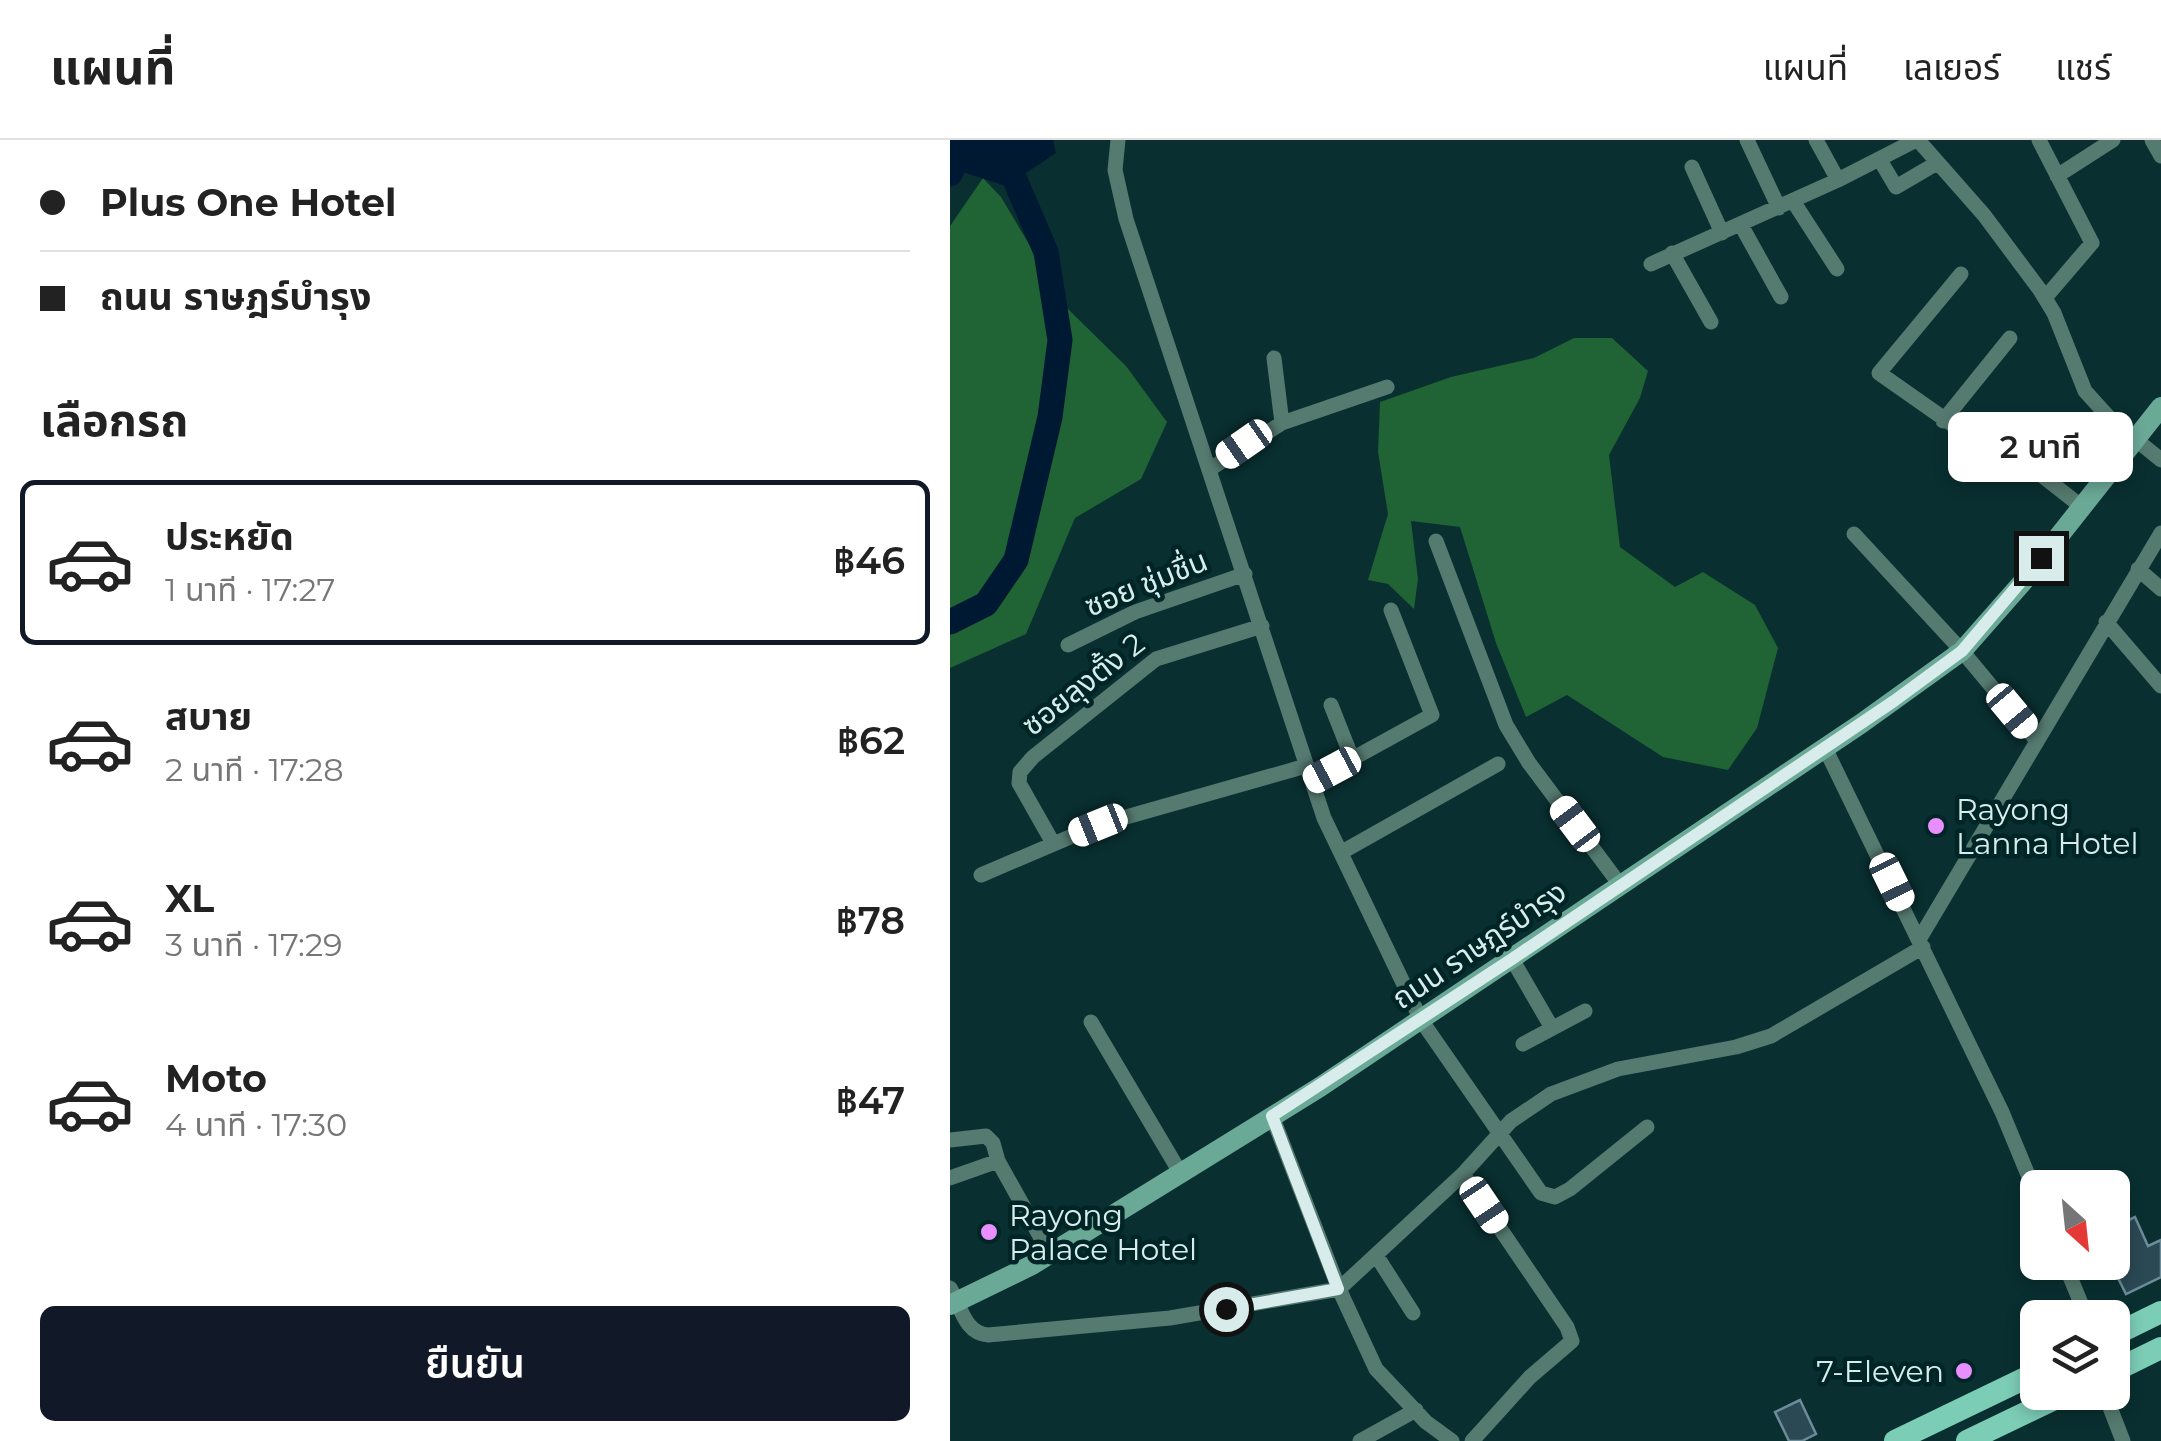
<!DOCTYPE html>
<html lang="th">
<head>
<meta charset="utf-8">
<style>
	:root { --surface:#fff; --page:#f6f6f6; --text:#222; --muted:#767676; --line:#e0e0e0; --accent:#111827 }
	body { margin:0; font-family:Montserrat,"Noto Sans Thai",sans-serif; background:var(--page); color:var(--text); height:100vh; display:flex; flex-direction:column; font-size:38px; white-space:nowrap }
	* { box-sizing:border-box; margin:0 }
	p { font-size:32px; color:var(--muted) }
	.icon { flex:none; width:55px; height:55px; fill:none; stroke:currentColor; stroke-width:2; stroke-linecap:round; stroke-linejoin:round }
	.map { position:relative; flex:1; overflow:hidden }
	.panel { display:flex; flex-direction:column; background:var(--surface); width:950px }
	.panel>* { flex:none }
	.guide { display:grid; align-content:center; height:220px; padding:0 40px; background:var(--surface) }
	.needle { width:65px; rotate:153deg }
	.tools { position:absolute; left:1070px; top:1030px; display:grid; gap:20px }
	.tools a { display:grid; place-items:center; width:110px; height:110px; border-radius:15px; background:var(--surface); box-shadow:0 5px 15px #0003; font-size:50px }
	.end { position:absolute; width:45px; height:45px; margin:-22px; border:12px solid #d8ecec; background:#111; box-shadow:0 0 0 5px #111 }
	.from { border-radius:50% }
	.bubble { position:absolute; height:70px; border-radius:15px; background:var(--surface); box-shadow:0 5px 15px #0003; font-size:32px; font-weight:600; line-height:70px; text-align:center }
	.car { position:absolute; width:30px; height:60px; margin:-30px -15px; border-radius:12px; box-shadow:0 0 8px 2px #0007; background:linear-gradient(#fff 24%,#345 0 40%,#fff 0 76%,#345 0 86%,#fff 0) }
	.guide b { display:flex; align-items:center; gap:35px; height:95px; font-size:38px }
	.guide b+b { border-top:2px solid var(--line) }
	.guide i { width:25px; height:25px; background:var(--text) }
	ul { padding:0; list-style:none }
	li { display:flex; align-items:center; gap:30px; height:165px; margin:0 20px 15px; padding:0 20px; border:5px solid transparent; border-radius:15px }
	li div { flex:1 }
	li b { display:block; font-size:38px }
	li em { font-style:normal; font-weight:600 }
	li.current { border-color:var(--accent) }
	li>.icon { width:90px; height:90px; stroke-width:1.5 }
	h2 { padding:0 40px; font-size:45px; line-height:120px }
	.cta { display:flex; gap:20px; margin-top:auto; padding:20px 40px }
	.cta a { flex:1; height:115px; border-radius:15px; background:var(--accent); color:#fff; font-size:40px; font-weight:600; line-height:115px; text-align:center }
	header { display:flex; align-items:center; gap:60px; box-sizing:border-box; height:140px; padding:0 50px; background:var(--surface); border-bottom:2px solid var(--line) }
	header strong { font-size:48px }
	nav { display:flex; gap:55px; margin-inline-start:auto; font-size:35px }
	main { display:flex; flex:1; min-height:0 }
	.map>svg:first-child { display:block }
	.forest { fill:#206334 }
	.water { fill:#001932 }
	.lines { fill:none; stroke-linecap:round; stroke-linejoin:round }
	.river { stroke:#001932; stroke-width:25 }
	.building { fill:#2a4954; stroke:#6b8c98; stroke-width:2.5 }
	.street { stroke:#557a6f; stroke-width:15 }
	.secondary { stroke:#6ba997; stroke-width:20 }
	.primary { stroke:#7ccdb6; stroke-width:22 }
	.route { stroke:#d8ecec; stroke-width:12 }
	.poi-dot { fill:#e98efe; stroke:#002526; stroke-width:4 }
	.labels { text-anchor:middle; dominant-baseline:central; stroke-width:9; stroke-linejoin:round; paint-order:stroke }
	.street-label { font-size:30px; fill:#d8ecec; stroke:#002526 }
	.poi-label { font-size:30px; fill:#d8ecec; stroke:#002526; text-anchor:start }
</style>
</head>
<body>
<header>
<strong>แผนที่</strong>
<nav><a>แผนที่</a><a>เลเยอร์</a><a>แชร์</a></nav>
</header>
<main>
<section class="panel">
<div class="guide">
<b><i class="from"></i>Plus One Hotel</b>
<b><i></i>ถนน ราษฎร์บำรุง</b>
</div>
<h2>เลือกรถ</h2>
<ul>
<li class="current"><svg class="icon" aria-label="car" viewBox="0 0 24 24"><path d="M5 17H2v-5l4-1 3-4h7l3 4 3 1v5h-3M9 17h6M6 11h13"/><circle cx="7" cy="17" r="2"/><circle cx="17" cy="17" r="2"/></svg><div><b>ประหยัด</b><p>1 นาที · 17:27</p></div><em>฿46</em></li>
<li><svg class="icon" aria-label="car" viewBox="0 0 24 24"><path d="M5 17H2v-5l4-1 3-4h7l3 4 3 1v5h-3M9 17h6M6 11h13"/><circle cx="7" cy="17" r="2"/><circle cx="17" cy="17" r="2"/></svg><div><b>สบาย</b><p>2 นาที · 17:28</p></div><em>฿62</em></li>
<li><svg class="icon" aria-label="car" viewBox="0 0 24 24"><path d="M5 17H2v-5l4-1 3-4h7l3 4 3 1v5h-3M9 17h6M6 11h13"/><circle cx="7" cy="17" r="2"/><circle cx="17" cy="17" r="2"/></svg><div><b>XL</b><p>3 นาที · 17:29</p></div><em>฿78</em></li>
<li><svg class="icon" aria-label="car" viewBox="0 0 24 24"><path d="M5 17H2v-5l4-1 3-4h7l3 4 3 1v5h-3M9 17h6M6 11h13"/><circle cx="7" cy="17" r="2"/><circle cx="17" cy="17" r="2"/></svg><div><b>Moto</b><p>4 นาที · 17:30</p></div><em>฿47</em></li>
</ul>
<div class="cta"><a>ยืนยัน</a></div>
</section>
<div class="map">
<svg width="1211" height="1301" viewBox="0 0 1211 1301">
	<rect width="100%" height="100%" fill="#092f30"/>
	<path class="forest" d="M33,38l18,19 66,111 59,58 41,56 -26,57 -66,39 -49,116 -76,34v-442z
		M624,198h38l36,33 -8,27 -31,57 11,92 55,40 28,-15 52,33 23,43 -21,80 -29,42 -65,-13 -96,-62 -41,22 -30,-74 -36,-116 -49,-6 7,58 -4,30 -26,-25 -20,-4 20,-66 -10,-62 2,-50 71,-25 83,-19z"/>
	<path class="water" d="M0,0h103l3,13 -50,33 -56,-18z"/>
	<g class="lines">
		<path class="river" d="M0,34l16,-34
			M0,482l36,-18 30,-44 34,-143 10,-77 -14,-88 -37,-86 -7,-26"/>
	</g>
	<path class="building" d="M1185,1077l13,29 13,-6v37l-35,17 -14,-28v-38z
		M850,1260l16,34 -14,7h-13l-14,-29z"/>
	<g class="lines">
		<path class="street" d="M168,0l-3,30 11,49 198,599 97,202 120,173 14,4 15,-8 77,-62
			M797,0l32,68
			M866,0l22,40
			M968,0l66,75 56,75 14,23 31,78 47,52
			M1089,0l53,103 -47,55
			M1202,0l9,16
			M930,20l16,27 41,-24
			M742,27l30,66
			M1107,36l56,-36
			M843,61l44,68
			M791,85l40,72
			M722,113l39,69
			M701,124l187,-84 78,-40
			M1011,134l-82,99 104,73 20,-1 79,62
			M324,218l8,65
			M993,281l67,-83
			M1185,299l26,21
			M260,329l72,-46 105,-36
			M904,394l108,117 75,90
			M486,401l70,184 23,38 92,123
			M1188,429l23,20
			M1156,482l55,64
			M118,505l67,-33 110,-38
			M381,565l21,53
			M875,608l177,364 36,87
			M362,641l120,-66 -41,-105
			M103,703l-34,-60 1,-11 13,-15 123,-98 106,-33
			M392,712l156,-88
			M31,735l117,-50 208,-59
			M970,798l241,-405
			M562,819l40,69
			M141,882l90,152
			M573,904l62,-33
			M322,976l67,173 37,80 50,53 26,19
			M0,1000l36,-4 7,7 5,18
			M513,1034l104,153 5,14 -42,36 -58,64
			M0,1038l48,-17 52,93
			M426,1115l37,58
			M1114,1122l23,56
			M0,1148c11,18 14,45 38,47l182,-17 169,-29 124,-115 48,-53 40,-27 67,-25 118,-22 35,-11 152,-89
			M1154,1252l19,49
			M410,1301l56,-31"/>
		<path class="secondary" d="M0,1165l82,-40 288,-178 542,-364 100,-72 59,-67 140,-177"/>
		<path class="primary" d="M1162,1196l49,-24
			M1162,1232l49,-24
			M945,1301l143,-69
			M1017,1301l102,-49"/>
	</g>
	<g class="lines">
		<path class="route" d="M276,1169l112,-20 -66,-173 240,-157 382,-258 68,-50 79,-93"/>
	</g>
	<g class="poi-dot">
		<circle cx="986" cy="686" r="10"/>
		<circle cx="39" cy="1092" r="10"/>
		<circle cx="1014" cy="1231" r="10"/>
	</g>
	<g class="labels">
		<g class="street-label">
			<text transform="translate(196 443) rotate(-22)">ซอย ชุ่มชื่น</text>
			<text transform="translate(133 544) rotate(-38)">ซอยลุงตั้ง 2</text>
			<text transform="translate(529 805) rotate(-34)">ถนน ราษฎร์บำรุง</text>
		</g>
		<g class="poi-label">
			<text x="1006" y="669">Rayong<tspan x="1006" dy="34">Lanna Hotel</tspan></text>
			<text x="59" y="1075">Rayong<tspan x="59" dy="34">Palace Hotel</tspan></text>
			<text x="994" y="1231" text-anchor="end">7-Eleven</text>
		</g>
	</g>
</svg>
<div class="tools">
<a><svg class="needle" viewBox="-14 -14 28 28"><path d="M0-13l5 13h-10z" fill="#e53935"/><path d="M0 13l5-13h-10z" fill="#767676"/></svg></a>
<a><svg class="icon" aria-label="layers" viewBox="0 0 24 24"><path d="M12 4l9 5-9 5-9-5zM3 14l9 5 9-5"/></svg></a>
</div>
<i class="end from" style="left:276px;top:1169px"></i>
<i class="end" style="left:1091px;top:418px"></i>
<div class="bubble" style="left:998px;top:272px;width:185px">2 นาที</div>
<i class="car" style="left:294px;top:304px;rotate:235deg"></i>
<i class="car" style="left:1062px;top:571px;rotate:140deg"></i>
<i class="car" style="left:382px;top:630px;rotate:242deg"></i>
<i class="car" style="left:625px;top:684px;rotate:323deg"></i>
<i class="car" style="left:148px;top:685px;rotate:248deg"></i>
<i class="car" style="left:942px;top:742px;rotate:154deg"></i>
<i class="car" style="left:534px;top:1065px;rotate:146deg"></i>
</div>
</main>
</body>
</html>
